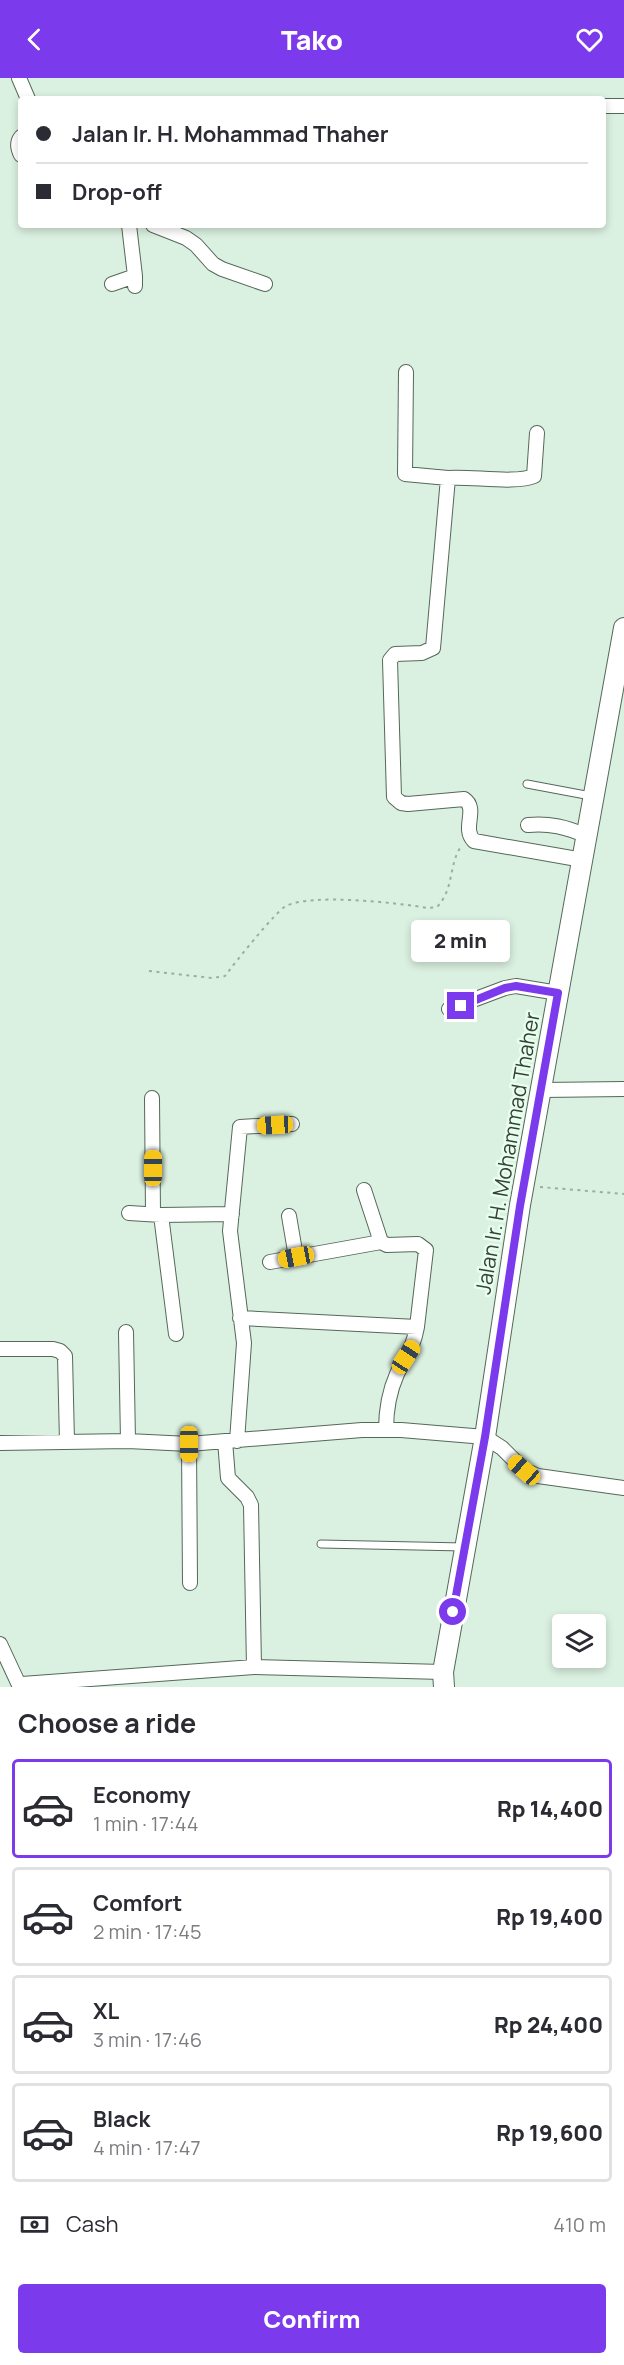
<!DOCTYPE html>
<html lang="en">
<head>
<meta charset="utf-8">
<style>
	:root { --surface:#fff; --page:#f7f7f7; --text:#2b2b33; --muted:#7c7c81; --line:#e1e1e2; --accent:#7c3aed }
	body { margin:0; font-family:Manrope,sans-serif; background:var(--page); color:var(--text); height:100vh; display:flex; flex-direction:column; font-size:22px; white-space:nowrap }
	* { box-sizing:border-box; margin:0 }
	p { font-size:20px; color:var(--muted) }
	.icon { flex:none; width:33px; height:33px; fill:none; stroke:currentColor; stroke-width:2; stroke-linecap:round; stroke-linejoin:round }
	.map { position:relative; height:1609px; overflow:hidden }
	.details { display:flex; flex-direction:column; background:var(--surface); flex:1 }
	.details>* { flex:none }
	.banner { position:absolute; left:18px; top:18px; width:588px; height:132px; border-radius:6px; box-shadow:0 3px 9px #0003; display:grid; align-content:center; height:132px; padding:0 18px; background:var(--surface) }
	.buttons { position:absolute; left:552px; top:1536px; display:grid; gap:12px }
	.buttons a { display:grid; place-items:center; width:54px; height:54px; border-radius:6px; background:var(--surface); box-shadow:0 3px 9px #0003; font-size:30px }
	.end { position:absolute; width:27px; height:27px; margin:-14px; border:8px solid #7c3aed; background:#fff; box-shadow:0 0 0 3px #fff }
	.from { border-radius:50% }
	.bubble { position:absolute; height:42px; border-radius:6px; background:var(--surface); box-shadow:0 3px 9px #0003; font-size:20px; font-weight:800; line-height:42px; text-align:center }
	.car { position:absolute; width:18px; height:36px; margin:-18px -9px; border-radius:8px; box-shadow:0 0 4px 2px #0007; background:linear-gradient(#f5c518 24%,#345 0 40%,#f5c518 0 76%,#345 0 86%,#f5c518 0) }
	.banner b { display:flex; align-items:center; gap:21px; height:57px; font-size:22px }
	.banner b+b { border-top:2px solid var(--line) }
	.banner i { width:15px; height:15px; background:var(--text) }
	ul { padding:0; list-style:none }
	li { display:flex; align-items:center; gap:18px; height:99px; margin:0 12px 9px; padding:0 6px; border:3px solid var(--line); border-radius:6px }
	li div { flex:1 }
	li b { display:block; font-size:22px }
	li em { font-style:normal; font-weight:800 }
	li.active { border-color:var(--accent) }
	li>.icon { width:54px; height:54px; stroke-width:1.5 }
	h2 { padding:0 18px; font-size:27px; line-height:72px }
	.pay { display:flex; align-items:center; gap:15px; height:66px; padding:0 18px; font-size:22px }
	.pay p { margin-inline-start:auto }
	.button { display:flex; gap:12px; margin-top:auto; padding:12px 18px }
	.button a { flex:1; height:69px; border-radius:6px; background:var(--accent); color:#fff; font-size:24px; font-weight:800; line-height:69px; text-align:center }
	header { display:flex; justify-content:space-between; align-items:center; height:78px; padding:0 18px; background:var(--accent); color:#fff; font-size:27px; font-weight:800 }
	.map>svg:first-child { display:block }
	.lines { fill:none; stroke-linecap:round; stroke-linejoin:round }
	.service-casing { stroke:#55685a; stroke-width:9 }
	.minor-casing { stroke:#55685a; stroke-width:16 }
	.secondary-casing { stroke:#55685a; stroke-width:22 }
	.path { stroke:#9cada0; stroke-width:2; stroke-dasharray:3 4.5; stroke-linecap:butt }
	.service { stroke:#fff; stroke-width:7 }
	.minor { stroke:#fff; stroke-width:14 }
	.secondary { stroke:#fff; stroke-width:20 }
	.route { stroke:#7c3aed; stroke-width:8 }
	.labels { text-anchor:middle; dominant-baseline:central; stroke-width:5; stroke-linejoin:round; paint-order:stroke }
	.street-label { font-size:21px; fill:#363f38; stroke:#e7feed }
</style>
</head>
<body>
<header><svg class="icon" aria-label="back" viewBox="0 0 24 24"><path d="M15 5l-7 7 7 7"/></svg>Tako<svg class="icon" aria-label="heart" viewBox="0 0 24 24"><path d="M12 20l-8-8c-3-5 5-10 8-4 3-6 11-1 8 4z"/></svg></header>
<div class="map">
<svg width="624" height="1609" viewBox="0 0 624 1609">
	<rect width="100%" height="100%" fill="#daf0e0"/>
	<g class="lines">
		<g class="service-casing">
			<path id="service" d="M527,706l64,12
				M321,1466l143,3"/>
		</g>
		<g class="minor-casing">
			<path id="minor" d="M19,0l9,21
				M603,28h21
				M21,59c-5,6 -3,12 0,18
				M129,147l6,51
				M153,147l33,13 10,7 17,19 9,5 43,15
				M112,206l23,-8v10
				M406,294l-1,102 43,4
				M537,355l-3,43c-19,8 -63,0 -86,2l-15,170 -11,5 -27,1 -5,6 4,137 7,6 7,1 56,-5c15,10 -3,29 10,42l109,19
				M528,747c22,-2 38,2 59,11
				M449,931l56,-21 11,-2 42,7
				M542,1012l82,-1
				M152,1020l1,116
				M129,1135l32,2
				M289,1138l7,41
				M270,1184l111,-20
				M240,1240l177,9 9,-77 -8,-6 -31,1 -6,-3 -17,-52
				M126,1254l2,109
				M176,1256l-15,-119 71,-1
				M0,1271h53l7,2 5,5 2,86
				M386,1352c0,-19 3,-38 11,-56 9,-19 16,-25 20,-47
				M225,1363l3,37 19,19 4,8 3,162 189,5
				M237,1363l7,-98 -14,-112 10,-104 52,-3
				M0,1365l128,-2 61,3 173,-14h39l84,7 17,11 22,22 14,6 86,12
				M189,1366l1,139
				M0,1566l20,43
				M20,1608l2,-2 232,-17"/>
		</g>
		<g class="secondary-casing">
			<path id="secondary" d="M444,1609l-1,-15 42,-235 35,-232 104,-577"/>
		</g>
		<path class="path" d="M149,893l63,7 13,-2c8,-11 51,-65 61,-70 26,-13 112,-3 142,2l9,-1c18,-19 11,-43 25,-62
			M540,1109l84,7"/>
		<use href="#service" class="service"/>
		<use href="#minor" class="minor"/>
		<use href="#secondary" class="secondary"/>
	</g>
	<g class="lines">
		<path class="route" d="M453,1534l32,-175 35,-231 38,-213 -42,-7 -11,2 -44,18"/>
	</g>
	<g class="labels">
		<g class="street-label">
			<text transform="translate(507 1075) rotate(-80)">Jalan Ir. H. Mohammad Thaher</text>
		</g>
	</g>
</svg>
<div class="buttons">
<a><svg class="icon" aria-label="layers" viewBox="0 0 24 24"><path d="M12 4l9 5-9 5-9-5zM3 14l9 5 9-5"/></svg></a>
</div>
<i class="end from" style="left:453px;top:1534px"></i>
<i class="end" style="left:461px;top:928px"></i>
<div class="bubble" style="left:411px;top:842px;width:99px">2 min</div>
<i class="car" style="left:275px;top:1047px;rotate:267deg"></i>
<i class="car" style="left:153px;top:1090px;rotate:0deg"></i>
<i class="car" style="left:296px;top:1179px;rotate:259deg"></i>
<i class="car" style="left:406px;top:1279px;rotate:33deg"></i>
<i class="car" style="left:189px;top:1366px;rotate:180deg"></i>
<i class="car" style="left:524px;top:1392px;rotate:311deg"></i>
<div class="banner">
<b><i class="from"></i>Jalan Ir. H. Mohammad Thaher</b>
<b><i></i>Drop-off</b>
</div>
</div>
<section class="details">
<h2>Choose a ride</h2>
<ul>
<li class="active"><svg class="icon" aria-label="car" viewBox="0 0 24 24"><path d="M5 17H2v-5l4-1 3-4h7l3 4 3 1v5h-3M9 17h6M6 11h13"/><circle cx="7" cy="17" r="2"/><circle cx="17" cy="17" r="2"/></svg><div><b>Economy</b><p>1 min · 17:44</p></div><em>Rp 14,400</em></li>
<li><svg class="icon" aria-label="car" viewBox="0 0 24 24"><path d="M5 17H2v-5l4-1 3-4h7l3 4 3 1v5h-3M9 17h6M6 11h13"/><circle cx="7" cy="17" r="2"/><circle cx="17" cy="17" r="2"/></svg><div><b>Comfort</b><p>2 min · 17:45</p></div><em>Rp 19,400</em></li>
<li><svg class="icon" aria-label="car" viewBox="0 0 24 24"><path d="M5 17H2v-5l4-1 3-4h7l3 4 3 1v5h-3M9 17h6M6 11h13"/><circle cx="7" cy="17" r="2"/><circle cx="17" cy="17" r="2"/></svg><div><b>XL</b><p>3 min · 17:46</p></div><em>Rp 24,400</em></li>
<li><svg class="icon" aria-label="car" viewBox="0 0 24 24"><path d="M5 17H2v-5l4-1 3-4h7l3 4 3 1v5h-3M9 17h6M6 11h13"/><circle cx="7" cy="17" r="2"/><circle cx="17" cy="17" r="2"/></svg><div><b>Black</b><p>4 min · 17:47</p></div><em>Rp 19,600</em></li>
</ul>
<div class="pay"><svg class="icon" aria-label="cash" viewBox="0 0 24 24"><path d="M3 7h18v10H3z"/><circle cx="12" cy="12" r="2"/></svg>Cash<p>410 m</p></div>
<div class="button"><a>Confirm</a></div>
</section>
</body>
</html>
